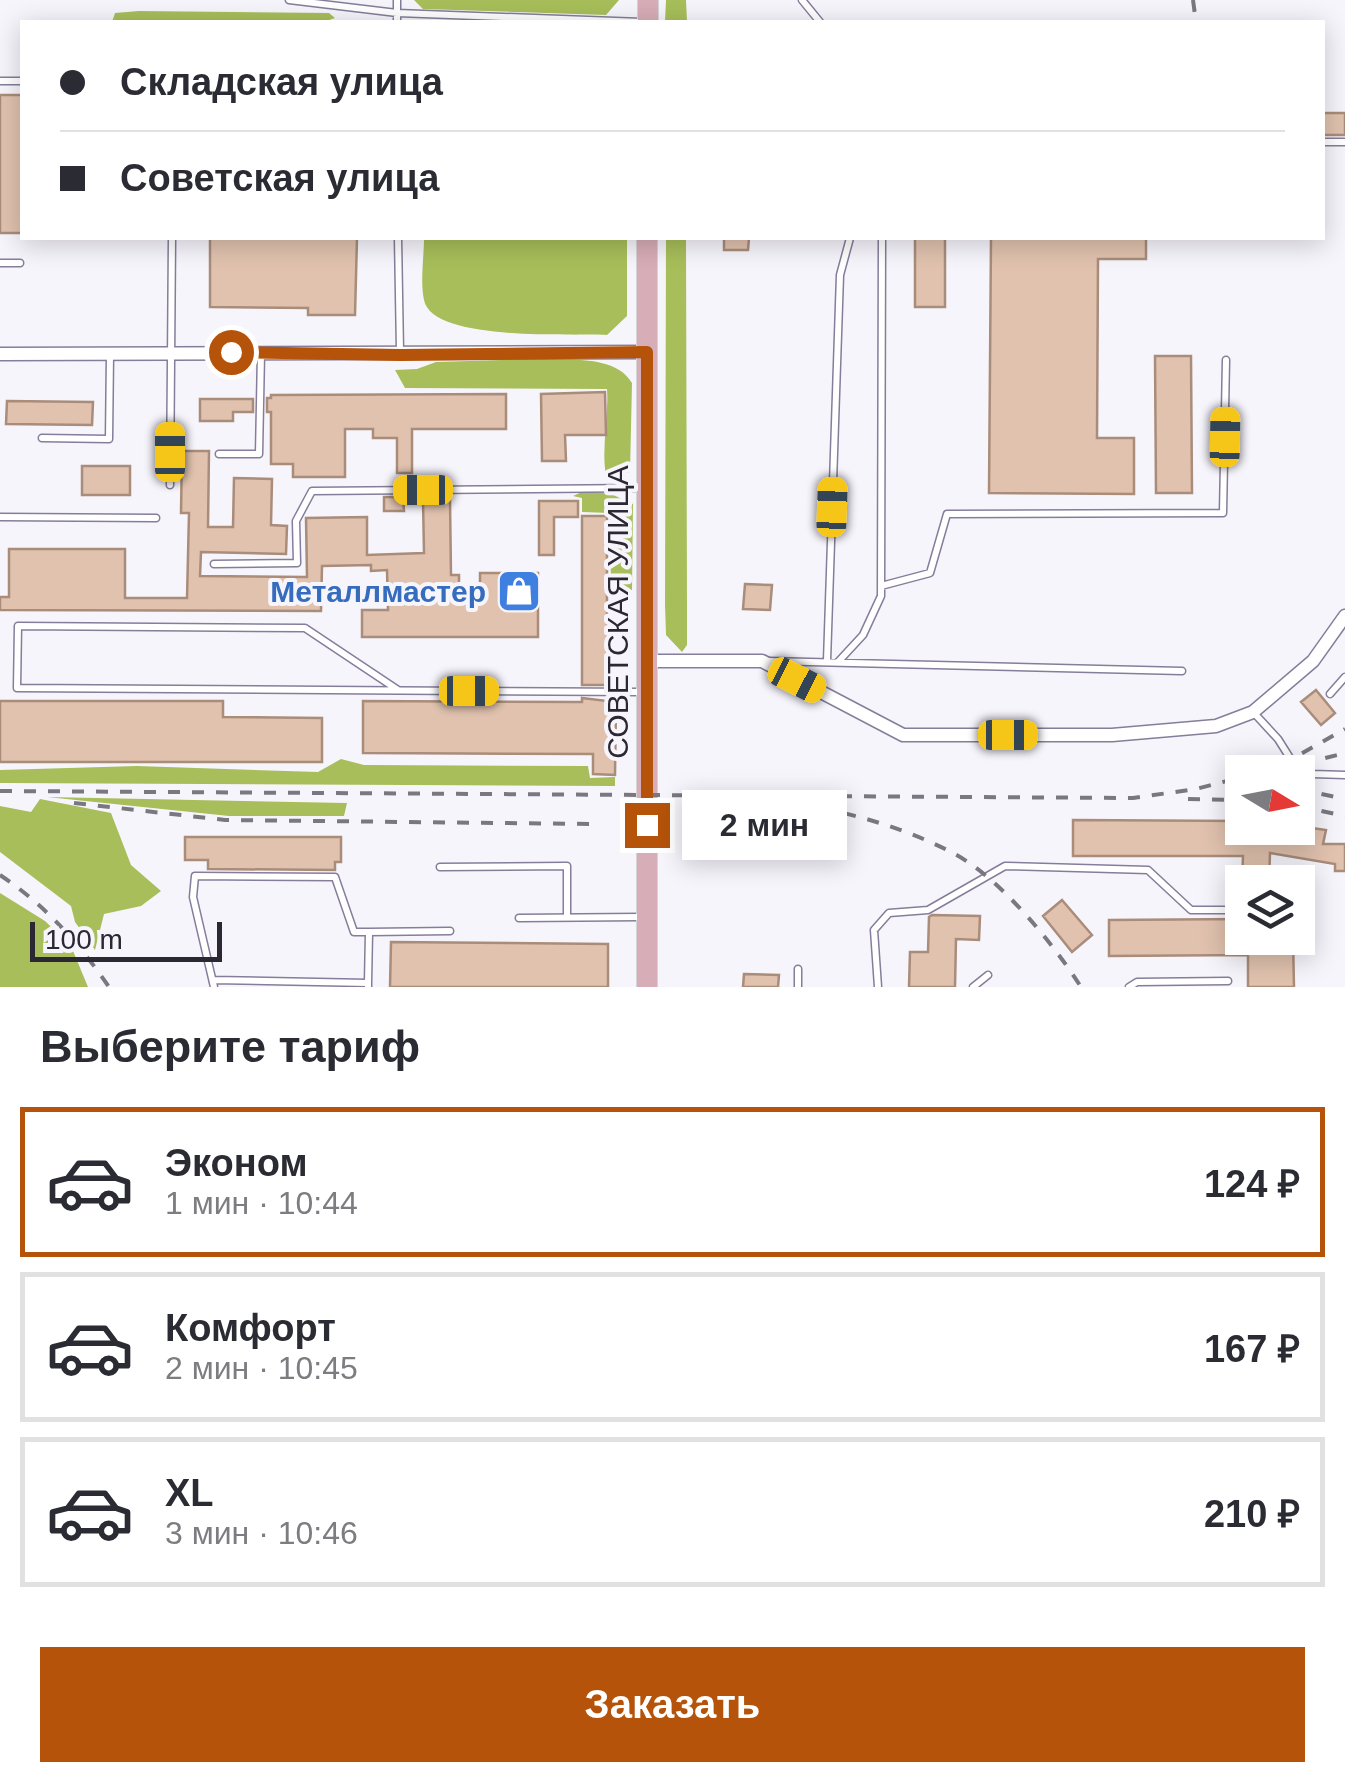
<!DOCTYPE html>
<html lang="ru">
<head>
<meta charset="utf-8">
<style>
	:root { --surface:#fff; --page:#f2f2f3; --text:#2b2b33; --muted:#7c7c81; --line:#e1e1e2; --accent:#b45309 }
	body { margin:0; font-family:Arial,sans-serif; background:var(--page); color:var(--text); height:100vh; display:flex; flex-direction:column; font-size:38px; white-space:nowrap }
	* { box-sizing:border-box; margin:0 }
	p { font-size:32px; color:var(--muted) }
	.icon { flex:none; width:55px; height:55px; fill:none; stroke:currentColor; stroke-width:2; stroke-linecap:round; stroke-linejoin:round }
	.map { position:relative; height:987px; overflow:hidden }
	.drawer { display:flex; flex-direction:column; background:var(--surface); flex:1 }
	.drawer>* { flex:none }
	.hud { position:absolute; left:20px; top:20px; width:1305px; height:220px; border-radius:0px; box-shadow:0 5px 25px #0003; display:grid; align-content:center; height:220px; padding:0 40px; background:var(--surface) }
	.needle { width:65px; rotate:100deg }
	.buttons { position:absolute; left:1225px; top:755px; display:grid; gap:20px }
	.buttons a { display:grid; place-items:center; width:90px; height:90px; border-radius:0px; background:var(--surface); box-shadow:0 5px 25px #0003; font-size:50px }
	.scale { position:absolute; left:30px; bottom:25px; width:192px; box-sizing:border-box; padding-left:10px; border:5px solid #2b2733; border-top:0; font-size:28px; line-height:35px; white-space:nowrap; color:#2b2733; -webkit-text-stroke:8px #f7f5fc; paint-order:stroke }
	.end { position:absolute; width:45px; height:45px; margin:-22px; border:12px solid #b45309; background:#fff; box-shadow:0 0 0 5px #fff }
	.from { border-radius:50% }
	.bubble { position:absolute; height:70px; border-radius:0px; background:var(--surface); box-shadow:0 5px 25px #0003; font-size:32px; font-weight:700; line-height:70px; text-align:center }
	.car { position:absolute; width:30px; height:60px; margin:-30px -15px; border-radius:12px; box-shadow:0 0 8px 2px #0007; background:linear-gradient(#f5c518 24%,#345 0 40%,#f5c518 0 76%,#345 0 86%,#f5c518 0) }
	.hud b { display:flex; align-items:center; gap:35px; height:95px; font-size:38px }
	.hud b+b { border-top:2px solid var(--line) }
	.hud i { width:25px; height:25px; background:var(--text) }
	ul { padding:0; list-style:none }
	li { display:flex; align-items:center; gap:30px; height:150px; margin:0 20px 15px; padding:0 20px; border:5px solid var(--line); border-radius:0px }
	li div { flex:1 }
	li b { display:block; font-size:38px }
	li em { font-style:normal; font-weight:700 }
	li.on { border-color:var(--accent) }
	li>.icon { width:90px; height:90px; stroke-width:1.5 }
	h2 { padding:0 40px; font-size:45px; line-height:120px }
	.cta { display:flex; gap:20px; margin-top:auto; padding:20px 40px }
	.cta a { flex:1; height:115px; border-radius:0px; background:var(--accent); color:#fff; font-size:40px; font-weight:700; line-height:115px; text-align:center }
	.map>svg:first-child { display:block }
	.forest { fill:#a7be5a }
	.building { fill:#e0c2ae; stroke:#a98c7a; stroke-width:2.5 }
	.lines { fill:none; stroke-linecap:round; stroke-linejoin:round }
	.lane-casing { stroke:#857d9a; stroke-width:9 }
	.street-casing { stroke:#857d9a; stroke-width:15 }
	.primary-casing { stroke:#d5d4d6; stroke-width:22 }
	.lane { stroke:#fff; stroke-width:6 }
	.street { stroke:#fff; stroke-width:12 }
	.primary { stroke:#d7adb7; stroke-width:20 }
	.rail { stroke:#7a7781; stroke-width:4; stroke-dasharray:12 12; stroke-linecap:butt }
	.route { stroke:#b45309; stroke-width:12 }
	.labels { text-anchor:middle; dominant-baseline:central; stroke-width:8; stroke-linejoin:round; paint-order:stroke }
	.shop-label { font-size:30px; font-weight:bold; fill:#366cbe; stroke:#f7f5fc; text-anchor:end }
	.street-label { font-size:30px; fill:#2b2733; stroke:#f7f5fc }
</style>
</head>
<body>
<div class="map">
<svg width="1345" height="987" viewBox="0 0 1345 987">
	<rect width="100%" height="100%" fill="#f7f5fc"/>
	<path class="forest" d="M414,0h205l-13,15 -183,-6z
		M666,0h20l1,22h-22z
		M139,11l190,2 6,5 -12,4h-211l3,-9z
		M424,238h203v78l-20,19c-36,-2 -175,7 -183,-35 -4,-19 0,-43 0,-62z
		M666,238h20l1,368v39l-5,7 -16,-17 -1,-30z
		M533,359c31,2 82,-6 99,24l-2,89 -24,4c-5,-29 3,-57 1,-87l-202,-1 -10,-18 22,-1 19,-7z
		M582,492l27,1 24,11 -1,86 -11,4 -10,-4 -1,-77 -28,-1v-14l-9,-2z
		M341,759l23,6 224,1 2,12 25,-1v9l-615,-3v-13l137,-4 181,6z
		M47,797l300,6 -3,13h-115z
		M40,799l71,14 20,52 30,26 -20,15 -37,8 -9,36 -20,-28 -4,-16 -71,-54v-46l31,6z
		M0,893l45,28 26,25 17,41h-88z"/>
	<path class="building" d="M0,95h22v138h-22z
		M1322,113h23v22h-23z
		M210,238h147l-2,77h-47v-7l-98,-1z
		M724,238h25l-1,12h-24z
		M915,238h30v69h-30z
		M991,238h155v21h-48l-1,179h37v56l-145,-1z
		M1155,356h36l1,137h-36z
		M605,392l1,43h-41l1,26h-24l-1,-67z
		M506,394v35h-94v44h-15v-35h-24v-9h-28v48h-52v-13h-22v-52h-4v-14h4v-3z
		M200,399h53v13h-20v9h-33z
		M7,401l86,1 -1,23 -86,-1z
		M182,451h27l-1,76h25l1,-49 38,1 -1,46 16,1 -1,28 -85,-2 -1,24 107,1 -1,-59 61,-1v38l57,-2 -1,-53h27l1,75h8v24h21v-26h58v64h-176v-27h26l-1,-40 -16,1v-6l-49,1 -1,45 -321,-1v-13h9v-48h116v49h62l2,-85h-8z
		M82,466h48v29h-48z
		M384,497h19l1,14h-20z
		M539,501h39v16h-24v38h-15z
		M582,516h25v169h-25z
		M745,584l27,1 -2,25 -27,-1z
		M1316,690l19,23 -14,12 -20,-23z
		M582,698l34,4 -1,73 -22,-1v-20l-230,-1v-52l219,1z
		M0,701h223v16l99,1v44h-322z
		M1073,820l169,1v7l56,-2 28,4 -3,14h22v27h-10v-7l-65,-11 -1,29h-27l1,-26h-170z
		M185,837h156v25h-6v8l-127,-1v-9h-23z
		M1062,900l30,35 -20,17 -29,-36z
		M932,915l48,1 -1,24 -23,-1 -1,48h-46l1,-35h18l1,-35z
		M1242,919v19h51l1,49h-46v-32l-139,1v-36z
		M391,942l217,2v43h-218z
		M744,974l35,1 -1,12h-35z"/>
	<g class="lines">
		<g class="lane-casing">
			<path id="lane" d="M289,0l108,13 245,9
				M802,0l18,22
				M397,22v-22
				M0,81h22
				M1322,142h23
				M398,238l2,113
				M0,263h20
				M42,438l67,1 1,-85
				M219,454h40l2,-101
				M170,485l2,-247
				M0,517l156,1
				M214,564l83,-1 -1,-42 16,-30 329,-3
				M881,586l49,-13 17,-59 276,-1 3,-153
				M768,661l414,10
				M827,661l13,-386 10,-37
				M838,662l25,-27 18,-39 1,-358
				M398,690l-93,-62 -287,-2 -1,62 625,4
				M1330,694l15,-17
				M1254,713l24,26 17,27 17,8 33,1
				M440,867l127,-1v51
				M1297,876v6
				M519,918l122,-1
				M214,980l154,3v4
				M368,983l1,-51 81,-1
				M214,987l-21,-90 2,-21 140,1 19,55h15
				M798,987v-18
				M878,987l-4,-57 15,-17 39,-3 77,-44 143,4 43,40h51
				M973,987l15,-12
				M1129,987l8,-5 91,-1"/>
		</g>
		<g class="street-casing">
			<path id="street" d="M0,354l647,-2
				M649,661h113l141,74h209l104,-9 37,-14 60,-51 32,-45"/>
		</g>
		<g class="primary-casing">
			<path id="primary" d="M648,0v22
				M647,238v749"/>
		</g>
		<use href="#lane" class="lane"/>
		<use href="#street" class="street"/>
		<use href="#primary" class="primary"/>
		<path class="rail" d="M1193,0l3,22
			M1302,764l43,-11
			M1258,772l32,-12 55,-31
			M1298,789l47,10
			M0,791l1133,7 63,-9 46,-12
			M1188,799l54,1
			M74,803l151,17 365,4
			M797,804c53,8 108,24 156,49 46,24 100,90 128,134
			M1298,806l47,10
			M0,875c45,30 79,68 109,112"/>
	</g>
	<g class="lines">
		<path class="route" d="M231,352l169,3 247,-3v473"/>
	</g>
	<defs>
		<g id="shop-square" transform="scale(2.25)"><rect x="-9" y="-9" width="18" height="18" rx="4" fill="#3f7fe0" stroke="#f7f5fc"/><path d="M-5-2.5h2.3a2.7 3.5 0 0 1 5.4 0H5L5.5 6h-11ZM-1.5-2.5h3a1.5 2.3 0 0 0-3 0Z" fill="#fff"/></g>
	</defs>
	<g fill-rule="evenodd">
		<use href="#shop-square" x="519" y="591"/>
	</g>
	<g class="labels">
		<g class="shop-label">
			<text x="486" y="591">Металлмастер</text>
		</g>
		<g class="street-label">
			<text transform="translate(617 612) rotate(-90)">СОВЕТСКАЯ УЛИЦА</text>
		</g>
	</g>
</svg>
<div class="buttons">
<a><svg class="needle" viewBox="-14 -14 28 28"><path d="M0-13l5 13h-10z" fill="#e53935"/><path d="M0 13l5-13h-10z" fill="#7c7c81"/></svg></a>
<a><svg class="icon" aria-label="layers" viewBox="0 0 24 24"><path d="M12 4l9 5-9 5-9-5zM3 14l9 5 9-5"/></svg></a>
</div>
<div class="scale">100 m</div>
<i class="end from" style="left:231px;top:352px"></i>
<i class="end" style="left:647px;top:825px"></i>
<div class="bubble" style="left:682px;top:790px;width:165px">2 мин</div>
<i class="car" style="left:1225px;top:437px;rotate:1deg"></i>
<i class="car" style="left:170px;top:452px;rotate:0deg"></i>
<i class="car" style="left:423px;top:490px;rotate:270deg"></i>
<i class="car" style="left:832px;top:507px;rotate:2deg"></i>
<i class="car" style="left:797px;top:680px;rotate:117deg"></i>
<i class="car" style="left:469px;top:691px;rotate:90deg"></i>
<i class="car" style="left:1008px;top:735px;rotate:90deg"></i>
<div class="hud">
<b><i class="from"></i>Складская улица</b>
<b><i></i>Советская улица</b>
</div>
</div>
<section class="drawer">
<h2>Выберите тариф</h2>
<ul>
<li class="on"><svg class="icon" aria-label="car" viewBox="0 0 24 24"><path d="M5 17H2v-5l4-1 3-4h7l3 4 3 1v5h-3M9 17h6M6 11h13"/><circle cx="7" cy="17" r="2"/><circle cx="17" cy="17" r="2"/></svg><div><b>Эконом</b><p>1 мин · 10:44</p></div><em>124 ₽</em></li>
<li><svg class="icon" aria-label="car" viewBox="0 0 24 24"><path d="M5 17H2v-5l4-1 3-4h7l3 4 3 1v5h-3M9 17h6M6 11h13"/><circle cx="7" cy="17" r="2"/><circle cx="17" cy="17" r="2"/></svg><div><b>Комфорт</b><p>2 мин · 10:45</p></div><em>167 ₽</em></li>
<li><svg class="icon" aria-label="car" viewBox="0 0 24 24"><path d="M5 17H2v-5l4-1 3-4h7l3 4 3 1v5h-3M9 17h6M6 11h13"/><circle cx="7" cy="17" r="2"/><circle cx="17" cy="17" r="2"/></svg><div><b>XL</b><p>3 мин · 10:46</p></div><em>210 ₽</em></li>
</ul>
<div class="cta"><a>Заказать</a></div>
</section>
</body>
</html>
